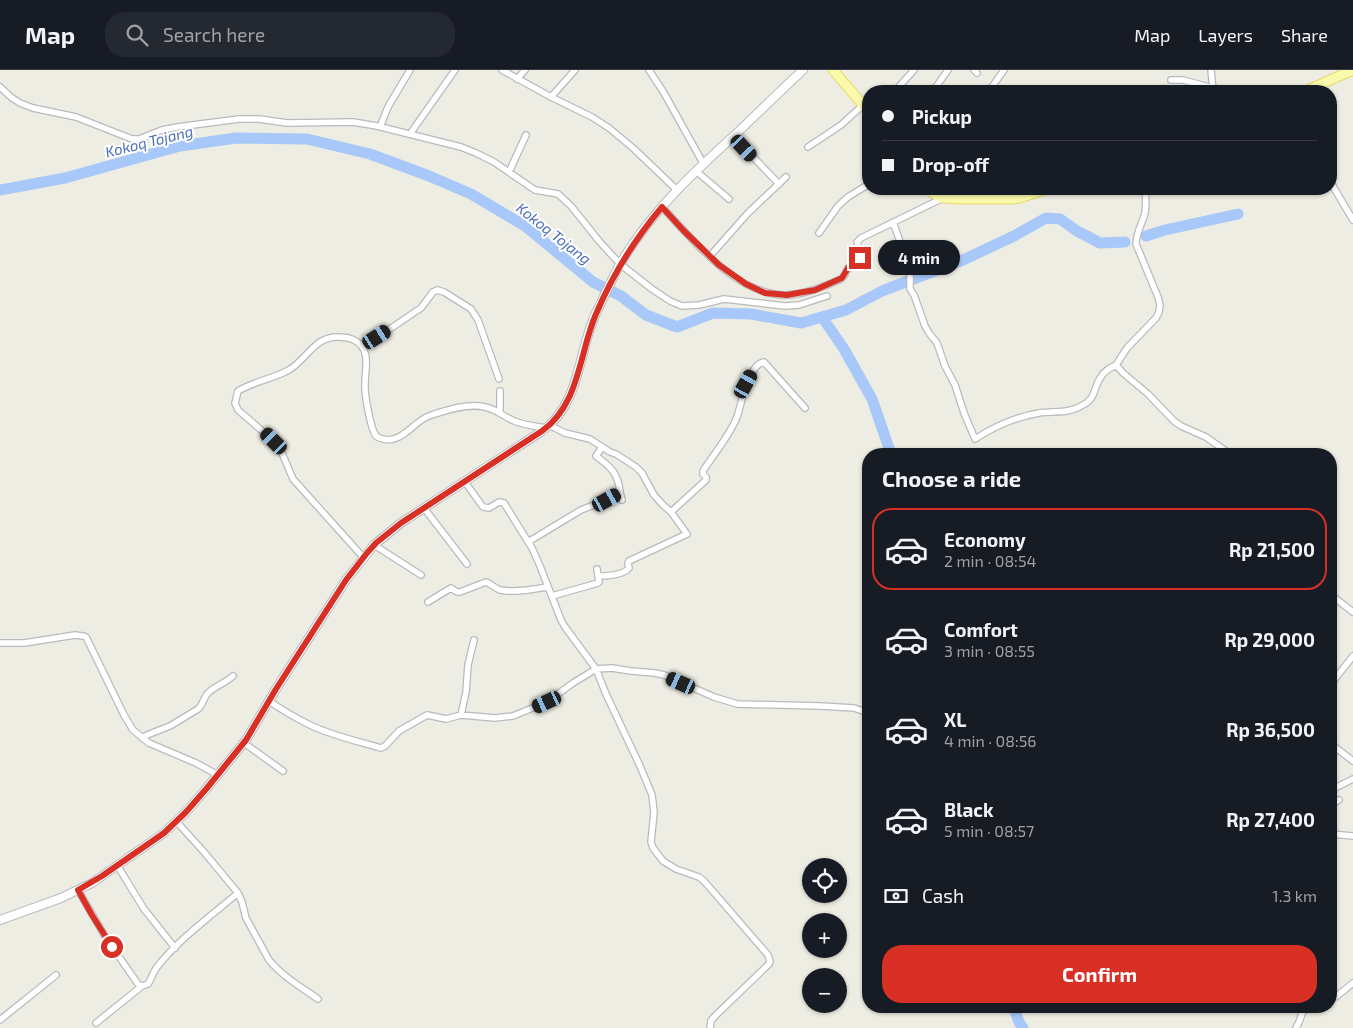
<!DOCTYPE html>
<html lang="en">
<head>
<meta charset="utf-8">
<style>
	:root { --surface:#171b24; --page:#242831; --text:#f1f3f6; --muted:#9ea1a6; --line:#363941; --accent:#d93025 }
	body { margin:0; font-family:"Exo 2",sans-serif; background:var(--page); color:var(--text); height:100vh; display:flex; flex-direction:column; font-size:19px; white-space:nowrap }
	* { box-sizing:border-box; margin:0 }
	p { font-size:16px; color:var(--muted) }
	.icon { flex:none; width:28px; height:28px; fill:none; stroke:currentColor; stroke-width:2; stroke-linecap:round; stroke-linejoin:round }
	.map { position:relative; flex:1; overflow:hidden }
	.panel { position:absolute; left:862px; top:378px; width:475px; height:565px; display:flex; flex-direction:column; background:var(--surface); border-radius:20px; box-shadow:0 1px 4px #0004 }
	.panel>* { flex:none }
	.banner { position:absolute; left:862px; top:15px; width:475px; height:110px; border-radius:20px; box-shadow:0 1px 4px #0004; display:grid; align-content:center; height:110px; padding:0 20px; background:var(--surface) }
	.fabs { position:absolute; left:802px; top:788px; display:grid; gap:10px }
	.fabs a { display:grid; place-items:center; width:45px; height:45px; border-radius:50%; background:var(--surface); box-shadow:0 1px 4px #0004; font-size:25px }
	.end { position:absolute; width:22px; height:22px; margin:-11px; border:6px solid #d93025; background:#fff; box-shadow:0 0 0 2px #fff }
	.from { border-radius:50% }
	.bubble { position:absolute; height:35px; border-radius:18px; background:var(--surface); box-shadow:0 1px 4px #0004; font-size:16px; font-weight:700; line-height:35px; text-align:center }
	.car { position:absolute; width:15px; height:30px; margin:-15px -8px; border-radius:6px; box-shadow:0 0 4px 1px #0007; background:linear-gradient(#222 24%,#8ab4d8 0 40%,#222 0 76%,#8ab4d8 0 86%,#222 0) }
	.banner b { display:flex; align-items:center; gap:18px; height:48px; font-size:19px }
	.banner b+b { border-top:1px solid var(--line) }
	.banner i { width:12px; height:12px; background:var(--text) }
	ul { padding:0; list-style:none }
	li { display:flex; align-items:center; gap:15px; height:82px; margin:0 10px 8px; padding:0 10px; border:2px solid transparent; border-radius:20px }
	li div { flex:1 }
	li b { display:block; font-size:19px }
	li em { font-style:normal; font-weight:700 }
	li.active { border-color:var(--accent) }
	li>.icon { width:45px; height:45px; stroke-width:1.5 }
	h2 { padding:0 20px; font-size:22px; line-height:60px }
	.pay { display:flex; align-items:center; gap:12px; height:55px; padding:0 20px; font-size:19px }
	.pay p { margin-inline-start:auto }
	.primary-button { display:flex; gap:10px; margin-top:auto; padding:10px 20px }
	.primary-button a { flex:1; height:58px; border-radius:20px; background:var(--accent); color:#fff; font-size:20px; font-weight:700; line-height:58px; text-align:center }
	header { display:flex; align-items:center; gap:30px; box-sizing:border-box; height:70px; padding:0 25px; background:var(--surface); border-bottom:1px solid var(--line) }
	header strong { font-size:24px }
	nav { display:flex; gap:28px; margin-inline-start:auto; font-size:18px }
	.search { width:350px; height:45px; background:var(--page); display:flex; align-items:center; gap:12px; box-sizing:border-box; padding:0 18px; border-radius:20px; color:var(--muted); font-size:19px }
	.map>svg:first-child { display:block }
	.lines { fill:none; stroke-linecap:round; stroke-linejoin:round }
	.river { stroke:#a7c8f9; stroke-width:11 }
	.street-casing { stroke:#b9babf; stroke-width:8 }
	.secondary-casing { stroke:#b9bbc1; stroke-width:10 }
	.primary-casing { stroke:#e8d862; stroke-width:11 }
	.street { stroke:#fff; stroke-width:5.5 }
	.secondary { stroke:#fff; stroke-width:8 }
	.primary { stroke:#fafaac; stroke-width:9 }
	.route { stroke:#d93025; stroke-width:6 }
	.labels { text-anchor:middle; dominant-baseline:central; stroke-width:4; stroke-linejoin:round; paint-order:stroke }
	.water-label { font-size:15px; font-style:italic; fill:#4b70bb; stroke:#fff }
</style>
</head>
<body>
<header>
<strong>Map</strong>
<div class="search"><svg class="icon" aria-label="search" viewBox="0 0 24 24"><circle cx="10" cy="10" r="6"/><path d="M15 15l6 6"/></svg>Search here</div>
<nav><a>Map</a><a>Layers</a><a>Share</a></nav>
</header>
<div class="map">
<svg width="1353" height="958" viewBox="0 0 1353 958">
	<rect width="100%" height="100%" fill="#edede3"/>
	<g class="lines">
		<path class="river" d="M0,120l65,-12 115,-32 56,-8 71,1 63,15 59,22 42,18 54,32 68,56 28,14 25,19 31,12 36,-14 38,1 50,9 45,-13 36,-19 81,-31 51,-24 32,-18 14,1 17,12 23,12 25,-1
			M1146,166l19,-6 73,-16
			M822,247l22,32 28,50 19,55
			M1013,936l6,16 4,6"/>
		<g class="street-casing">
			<path id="street" d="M502,0l49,27 41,20 17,11 24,20 44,42
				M649,0l15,23 39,70
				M974,0l3,3
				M1211,0l2,20
				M517,9l8,-9
				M1171,10h12l30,8
				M0,17l12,11 8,5 13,5 43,9 56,22h7l23,-9 15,-3 62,-8h20l28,4 66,-1 24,4 84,21 15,6 18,9 41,28 23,4 13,12 28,35 21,23 32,25 18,12 12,5 17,-1 25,-6 61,7 14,-1 28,-9
				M895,21l19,-21
				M933,21l15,-21
				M989,21l15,-21
				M551,27l24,-27
				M380,57l8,-20 22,-37
				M410,64l45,-64
				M733,66l46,48
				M808,77l33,-22 22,-20
				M696,101l33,28
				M509,102l17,-37
				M1331,113l22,37
				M1145,119c1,8 1,16 0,24 -3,11 -9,20 -9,31l22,53 2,8 -1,7 -3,6 -29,30 -11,17 7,8 25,21 26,27 7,5 25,11 24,17
				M662,137c31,33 75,89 124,88 20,-1 37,-8 55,-16l3,-3 4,-8 13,-12 -4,-14 4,-4 82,-40
				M893,152l15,42 2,11v14l4,6 11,31 4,7 8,10 8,23 10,19 9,28 11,26c20,-13 40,-22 64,-26 15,-2 30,1 44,-8 14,-7 10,-18 18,-28 3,-6 9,-9 15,-12
				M819,163l19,-27 10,-9 21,-13
				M710,186l38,-43 38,-36
				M363,277l58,-39 12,-16 4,-2 7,2 27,17 7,11 21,59
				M500,342v-21
				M549,355l16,8 25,6 20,13 6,2 20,13 6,6 12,22 9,10 8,7
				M602,377l-6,9c15,11 22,17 24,36
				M465,412l18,25 6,1 10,-6 5,1 28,45 8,18 21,54 4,7 31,42 10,25 34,72 12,29 2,17 -3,30 2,6 10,13 13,8 23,8 5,4 64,74 2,6 -1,3 -55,53 -3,4 -1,7
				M424,438l43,56
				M528,472l53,-32 26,-10 13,-8 2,8
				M374,475l47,30
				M363,487l-70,-78 -11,-26 -8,-12 -36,-31 -3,-7 3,-12c15,-9 33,-12 49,-20 20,-10 26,-35 52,-34 5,0 11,1 15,3 19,9 10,32 11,48 0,9 6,42 11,48 1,1 6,3 7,3 19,5 31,-18 46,-23 17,-6 39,-13 56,-9 11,2 18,9 27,13 10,5 23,6 34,8
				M597,499l1,7c9,0 25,-1 31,-8l-1,-5 1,-2 58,-27 -16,-22 35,-32v-3l-3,-3v-3c11,-17 27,-36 34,-54 4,-12 6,-26 12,-38 4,-7 6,-15 15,-17l41,46
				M1331,525l22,17
				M552,526l46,-13 1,-1 -1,-6
				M428,532l23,-14 6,4h3l26,-10c5,2 9,6 14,8 16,3 33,-1 48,-3
				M0,573h24l51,-8 8,1 3,1 38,78 9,15 16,13 47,20 22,12
				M1331,614l22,-28
				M269,631c13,9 27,17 41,24 23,11 47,16 71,23l4,-2 14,-15 28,-16 19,4 15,-4 34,3 18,-2 34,-14 26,-19 23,-14 16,-1 19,3 24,2 9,2 50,22 23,7 83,2 34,2 9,3 6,4
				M461,645l5,-23 2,-27 6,-25
				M142,668l5,-3 23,-9 28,-17c6,-5 5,-12 11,-17 7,-6 16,-9 24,-16
				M244,673l39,28
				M1331,674l22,17
				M1331,720l22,-11
				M1331,735l8,-5
				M176,751l28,31 34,41 4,9 4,16 23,42c13,16 32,27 49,39
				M1331,764l22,2
				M117,795l27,44 31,39
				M78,820l28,48 32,46 4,2
				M1331,929l6,-3 16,-13
				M0,950l56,-45
				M96,953l46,-37 6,-2c4,-6 5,-12 9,-17 21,-27 55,-52 81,-74
				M1296,958l3,-6 4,-11 12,-5"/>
		</g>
		<g class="secondary-casing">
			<path id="secondary" d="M0,850l61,-22 31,-15 72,-50 22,-21 21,-24 39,-48 30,-51 70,-109 28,-35 27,-22 141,-92c39,-27 36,-80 54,-118 9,-18 17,-37 27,-54 30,-49 72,-88 114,-126 22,-21 43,-42 66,-63"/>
		</g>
		<g class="primary-casing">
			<path id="primary" d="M833,0l36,42
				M1305,21l48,-21
				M927,119l9,6 7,3 18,1h50l8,-1 29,-9"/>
		</g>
		<use href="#street" class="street"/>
		<use href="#secondary" class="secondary"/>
		<use href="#primary" class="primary"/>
	</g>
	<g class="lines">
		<path class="route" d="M112,877l-20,-32 -14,-25 24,-14 62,-43 22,-21 21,-24 39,-48 30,-51 70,-109 21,-27 9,-10 25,-20 141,-92c38,-27 37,-78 54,-117 17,-40 38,-74 66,-107l22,24 35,34 27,19 19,9 22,2 28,-5 27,-12 6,-10 12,-10"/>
	</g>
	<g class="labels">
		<g class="water-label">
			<text transform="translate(149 71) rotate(-14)">Kokoq Tojang</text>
			<text transform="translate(554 163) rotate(38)">Kokoq Tojang</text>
		</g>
	</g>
</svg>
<div class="fabs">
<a><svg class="icon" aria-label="locate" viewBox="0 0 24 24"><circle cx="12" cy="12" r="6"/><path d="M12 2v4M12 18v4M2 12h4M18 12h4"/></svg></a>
<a>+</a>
<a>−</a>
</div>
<i class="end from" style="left:112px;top:877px"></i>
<i class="end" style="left:860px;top:188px"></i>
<div class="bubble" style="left:878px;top:170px;width:82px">4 min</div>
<i class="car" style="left:744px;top:78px;rotate:137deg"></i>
<i class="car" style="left:377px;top:267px;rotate:57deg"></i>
<i class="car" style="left:746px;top:314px;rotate:29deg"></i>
<i class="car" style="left:274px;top:371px;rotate:315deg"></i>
<i class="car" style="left:607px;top:430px;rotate:61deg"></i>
<i class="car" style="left:681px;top:613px;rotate:294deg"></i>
<i class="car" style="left:547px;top:632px;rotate:245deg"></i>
<div class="banner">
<b><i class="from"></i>Pickup</b>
<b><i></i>Drop-off</b>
</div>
<section class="panel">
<h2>Choose a ride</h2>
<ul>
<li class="active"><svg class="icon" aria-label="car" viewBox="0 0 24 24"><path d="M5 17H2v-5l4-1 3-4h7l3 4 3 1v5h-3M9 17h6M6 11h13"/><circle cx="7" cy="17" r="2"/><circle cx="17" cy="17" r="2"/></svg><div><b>Economy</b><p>2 min · 08:54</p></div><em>Rp 21,500</em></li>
<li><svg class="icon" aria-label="car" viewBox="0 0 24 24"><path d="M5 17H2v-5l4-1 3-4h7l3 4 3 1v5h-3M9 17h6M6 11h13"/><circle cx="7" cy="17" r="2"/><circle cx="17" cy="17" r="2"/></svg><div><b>Comfort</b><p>3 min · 08:55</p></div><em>Rp 29,000</em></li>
<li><svg class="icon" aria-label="car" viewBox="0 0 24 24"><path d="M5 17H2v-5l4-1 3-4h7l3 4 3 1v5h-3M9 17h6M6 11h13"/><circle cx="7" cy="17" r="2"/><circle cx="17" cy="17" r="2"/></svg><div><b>XL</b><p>4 min · 08:56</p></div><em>Rp 36,500</em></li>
<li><svg class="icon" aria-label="car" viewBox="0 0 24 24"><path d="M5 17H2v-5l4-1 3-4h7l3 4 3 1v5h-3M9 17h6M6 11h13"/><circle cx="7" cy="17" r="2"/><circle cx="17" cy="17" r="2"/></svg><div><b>Black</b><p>5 min · 08:57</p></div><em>Rp 27,400</em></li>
</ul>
<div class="pay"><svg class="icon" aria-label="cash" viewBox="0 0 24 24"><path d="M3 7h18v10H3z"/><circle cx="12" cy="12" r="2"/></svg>Cash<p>1.3 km</p></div>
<div class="primary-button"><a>Confirm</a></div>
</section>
</div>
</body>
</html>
